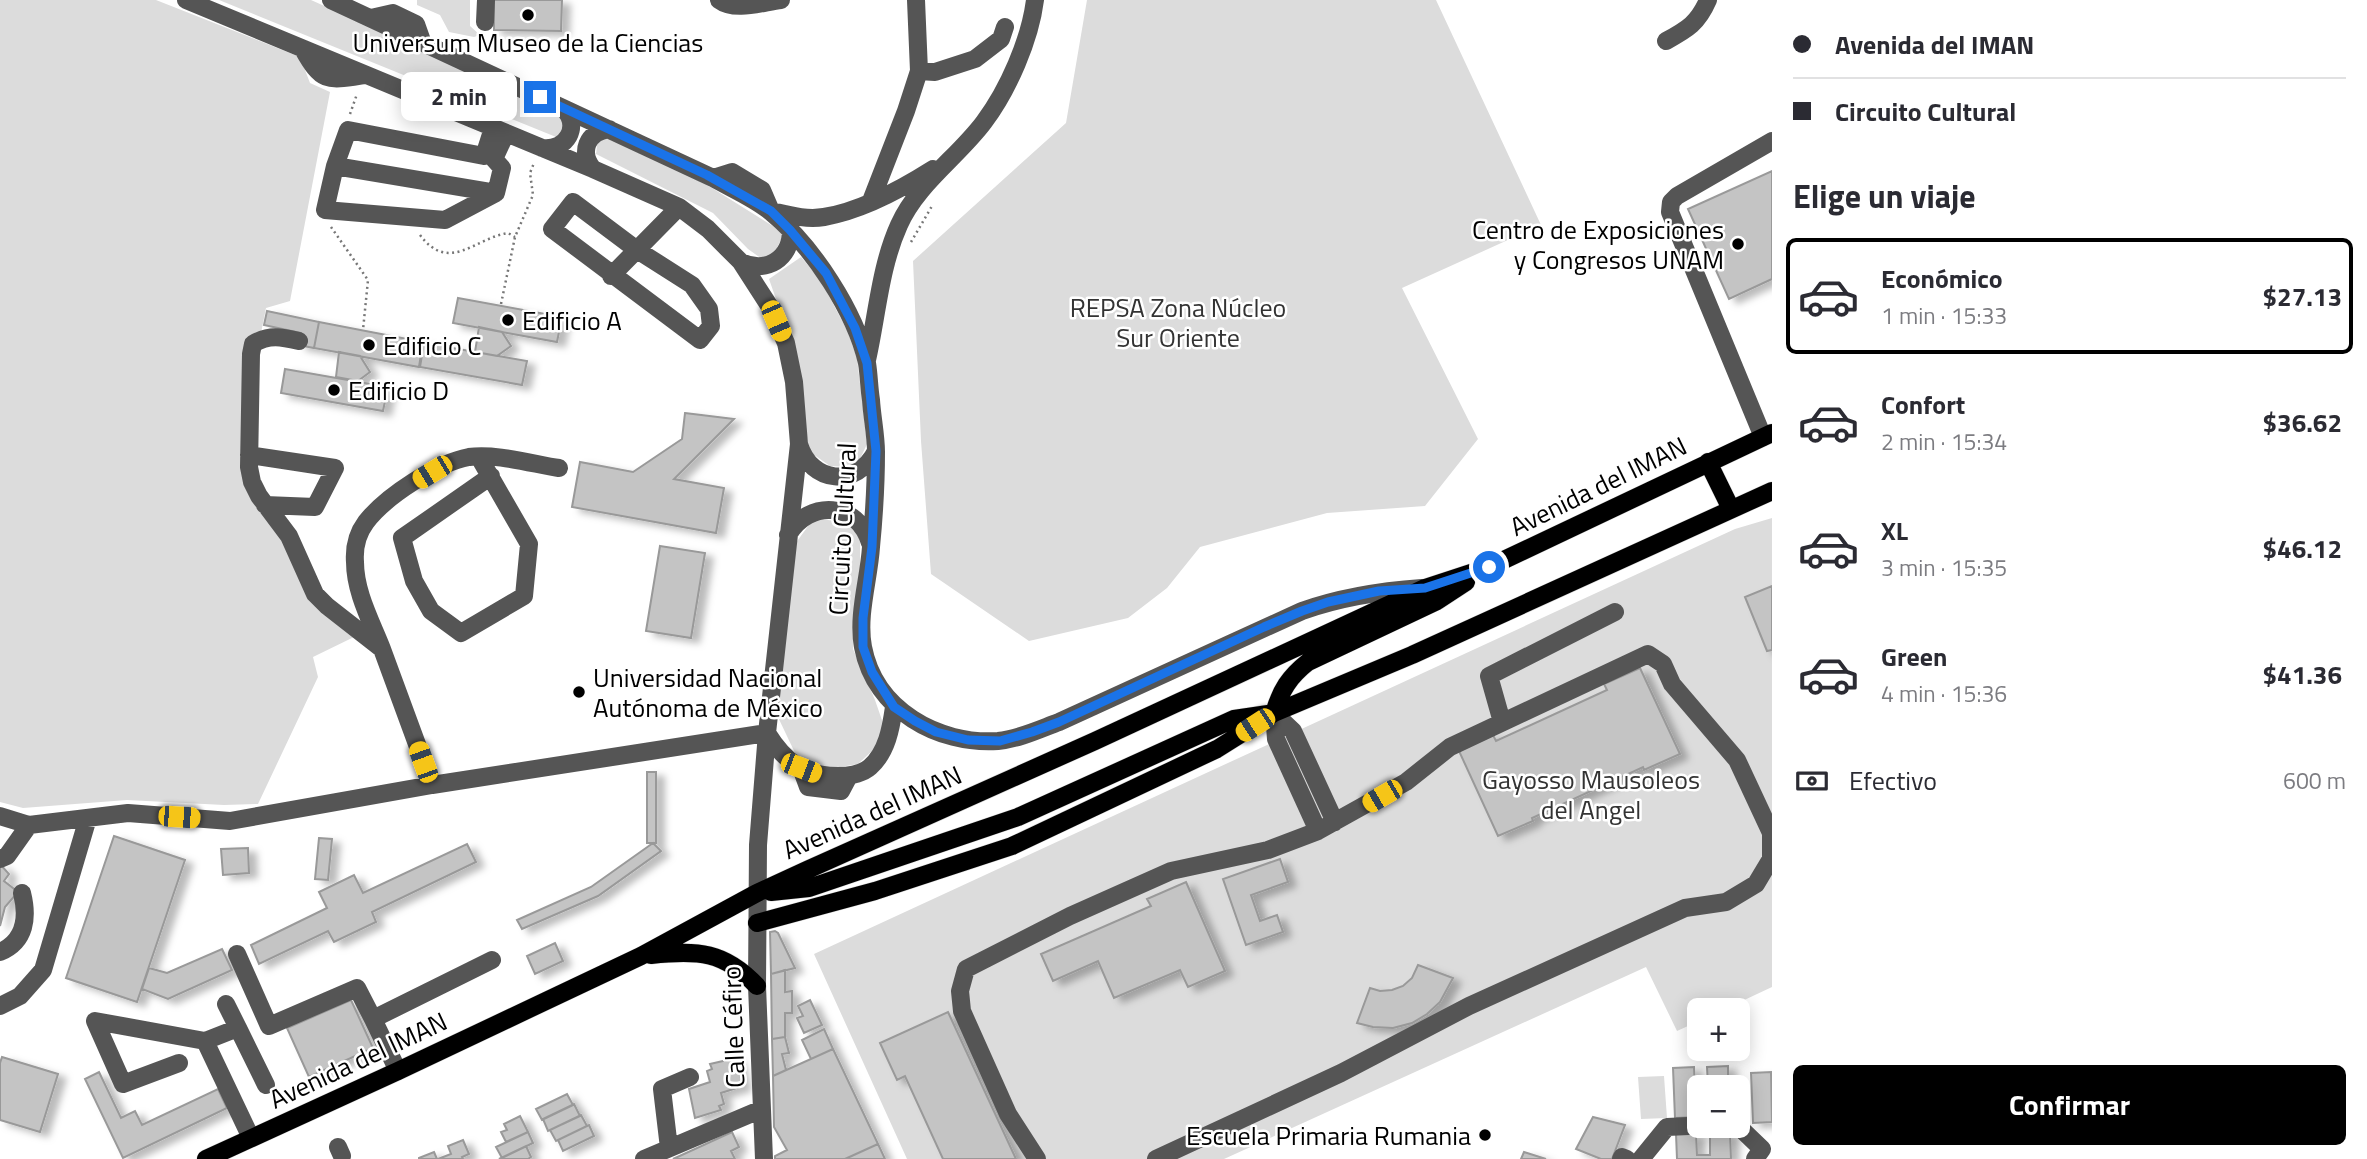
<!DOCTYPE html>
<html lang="es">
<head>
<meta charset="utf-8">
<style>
	:root { --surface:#fff; --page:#f2f2f3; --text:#2b2b33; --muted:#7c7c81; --line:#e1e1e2; --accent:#000 }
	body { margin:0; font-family:"Titillium Web",sans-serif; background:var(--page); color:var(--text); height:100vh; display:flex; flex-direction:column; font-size:26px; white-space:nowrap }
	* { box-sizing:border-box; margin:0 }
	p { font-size:23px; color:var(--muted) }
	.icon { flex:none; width:38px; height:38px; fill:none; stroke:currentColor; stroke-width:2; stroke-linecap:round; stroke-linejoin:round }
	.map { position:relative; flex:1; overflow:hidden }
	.details { display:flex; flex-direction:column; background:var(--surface); width:595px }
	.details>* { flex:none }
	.guide { display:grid; align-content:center; height:154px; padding:0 21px; background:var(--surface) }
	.fabs { position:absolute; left:1687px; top:998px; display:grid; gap:14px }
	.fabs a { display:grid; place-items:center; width:63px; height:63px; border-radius:10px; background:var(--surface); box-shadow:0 4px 18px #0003; font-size:35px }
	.end { position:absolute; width:32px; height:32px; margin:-16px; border:9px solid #1a73e8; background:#fff; box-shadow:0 0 0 4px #fff }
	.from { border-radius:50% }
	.bubble { position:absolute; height:49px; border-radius:10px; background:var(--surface); box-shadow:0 4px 18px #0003; font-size:23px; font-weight:700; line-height:49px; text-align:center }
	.car { position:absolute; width:21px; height:42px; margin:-21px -10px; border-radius:9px; box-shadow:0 0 5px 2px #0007; background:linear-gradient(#f5c518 24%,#345 0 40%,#f5c518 0 76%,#345 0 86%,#f5c518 0) }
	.guide b { display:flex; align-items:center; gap:24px; height:66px; font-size:26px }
	.guide b+b { border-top:2px solid var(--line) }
	.guide i { width:18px; height:18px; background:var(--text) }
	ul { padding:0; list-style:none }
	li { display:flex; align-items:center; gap:21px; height:116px; margin:0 14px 10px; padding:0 7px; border:4px solid transparent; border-radius:10px }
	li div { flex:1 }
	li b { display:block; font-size:26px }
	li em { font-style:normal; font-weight:700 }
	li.selected { border-color:var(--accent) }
	li>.icon { width:63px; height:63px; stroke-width:1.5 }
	h2 { padding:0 21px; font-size:32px; line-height:84px }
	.pay { display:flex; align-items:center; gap:18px; height:77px; padding:0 21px; font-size:26px }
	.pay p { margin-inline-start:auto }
	.action { display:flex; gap:14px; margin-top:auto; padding:14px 21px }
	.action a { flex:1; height:80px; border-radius:10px; background:var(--accent); color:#fff; font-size:28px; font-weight:700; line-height:80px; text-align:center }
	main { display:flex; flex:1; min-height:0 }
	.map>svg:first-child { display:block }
	.green { fill:#dcdcdc }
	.building { fill:#c4c4c4; stroke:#999; stroke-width:2; filter:url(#shadow) }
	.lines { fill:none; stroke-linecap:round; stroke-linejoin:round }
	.major-casing { stroke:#dbdbdb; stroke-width:19 }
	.path { stroke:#777; stroke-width:2.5; stroke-dasharray:2 3.5; stroke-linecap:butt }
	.minor { stroke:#555; stroke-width:18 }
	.major { stroke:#000; stroke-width:18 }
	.route { stroke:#1a73e8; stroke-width:9 }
	.poi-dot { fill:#000; stroke:#fff; stroke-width:2.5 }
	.labels { text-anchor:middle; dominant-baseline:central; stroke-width:5; stroke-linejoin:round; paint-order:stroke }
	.poi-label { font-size:26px; fill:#000; stroke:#fff; text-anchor:start }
	.park-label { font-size:26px; fill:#333; stroke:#fff }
	.street-label { font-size:26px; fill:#000; stroke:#fff }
</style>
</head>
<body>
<main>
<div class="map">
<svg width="1772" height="1159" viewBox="0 0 1772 1159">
	<defs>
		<filter id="shadow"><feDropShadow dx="8" dy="4.5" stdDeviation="3.5" flood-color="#0004"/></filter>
	</defs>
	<rect width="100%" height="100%" fill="#fff"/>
	<path class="green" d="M0,0h156l144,57 10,26 20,9 -40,209 -24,7 -5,25 -15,151 108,153 -41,20 5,20 -60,127 -34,1 -97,-5 -104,8 -23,-6z
		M219,0h92l254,114 -4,25z
		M417,0h53v26l10,9 -6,2 -25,-5 -9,-17 -23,-10z
		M1087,0h349l105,225 -139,63 76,151 -53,67 -98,7 -127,34 -33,41 -39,30 -99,23 -98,-67 -10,-133 -8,-180 153,-138z
		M609,133l95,50 80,50 -9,19 -13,7 -14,-10 -35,-36 -117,-59 2,-16z
		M801,257l18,21 11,20 17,32 10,28 10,86 -7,15 -13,8 -17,-1 -20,-14 -26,-130 -15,-43z
		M814,518l28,4 18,13v44l-7,70 22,51 10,29 -12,21 -15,14 -30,5 -19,-3 -14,-13 -18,-38 18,-171z
		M1772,518v469l-49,23h-24v11l-22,10 -31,-64 -422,192h-317l-93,-205 921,-425z
		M1664,1076l3,42 -26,1 -3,-42z"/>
	<path class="building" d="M494,0h68l-1,31 -67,-1z
		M1772,171v108l-43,20 -41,-90z
		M458,298l104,19 -5,25 -104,-19z
		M267,311l52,11 -5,26 -16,-3 3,-12 -37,-8z
		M319,322l104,20 -4,25 -105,-19z
		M479,327l23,5 9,14 -14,10 -22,-4z
		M424,343l103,18 -5,24 -102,-18z
		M339,352l21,4 10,16 -12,9 -22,-4z
		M285,369l103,18 -5,24 -102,-18z
		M685,413l49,6 -60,60 50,9 -8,45 -144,-26 8,-45 53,10 49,-33z
		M660,546l45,7 -14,85 -45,-7z
		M1772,586v64l-5,1 -22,-54z
		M1640,668l40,86 -36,16 -1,-3 -111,51 1,3 -35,15 -39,-85 34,-16 3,6 111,-51 -3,-6z
		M647,772h9v71h-9z
		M114,836l71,24 -48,142 -71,-24z
		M319,838l13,1 -4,41 -13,-1z
		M653,843l8,8 -63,45 -76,33 -5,-9 74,-33z
		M467,844l9,18 -104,50 4,10 -42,20 -6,-11 -69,33 -8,-19 76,-37 -8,-16 35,-17 9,18z
		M248,848l1,25 -26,2 -2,-26z
		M1280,859l8,23 -37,13 9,26 17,-6 6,17 -37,13 -23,-66z
		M0,864l9,10 -5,7 14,11 -13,15 -5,19z
		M1186,882l39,89 -37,16 -8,-17 -66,28 -16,-37 -45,20 -12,-27 110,-48 -4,-7z
		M775,931l3,2 17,35 -24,6 -1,-42z
		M555,943l8,18 -28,13 -8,-18z
		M222,949l10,21 -64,29 -26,-10 7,-21 18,5z
		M1418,965l35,13 -13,24 -13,12 -15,9 -19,5 -20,-1 -16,-4 13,-35 10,3 12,-1 11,-4 9,-8z
		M785,970v22l7,-1v22h-7v24l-13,2 -1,-65z
		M351,1000l22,48 -64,29 -22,-49z
		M810,1000l12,25 -18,8 -7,-15 6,-2 -5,-10z
		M948,1012l68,147h-73l-38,-83 -8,4 -17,-37z
		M824,1029l9,20 -22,10 -9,-19z
		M785,1037l4,16 -7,1 4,16 -13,6 -1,-37z
		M833,1049l45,95 -33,15h-70v-3l12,-6 -13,-23 -1,-51z
		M2,1057l56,17 -18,58 -40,-12v-57z
		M736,1058l7,28 -22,7 3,11 -5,2 2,4 -26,8 -6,-29 21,-7 -3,-11 5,-2 -2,-5z
		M1728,1066v21h-20l-1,-20z
		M1694,1067l1,23h4v7h-4l1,20 -21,1 -2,-50z
		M99,1072l22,46 14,-7 7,14 76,-36 9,19 -104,50 -38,-79z
		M1771,1072l1,50 -19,1 -2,-50z
		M567,1094l6,11 -31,15 -6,-11z
		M574,1104l6,12 -32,15 -5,-12z
		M581,1115l6,11 -31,15 -6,-11z
		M520,1116l8,16 -22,10 -5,-10 6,-2 -3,-6z
		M1593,1117l32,8 -13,34h-11l-25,-10z
		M589,1125l5,11 -31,15 -5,-11z
		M528,1132l5,11 -31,15 -6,-11z
		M732,1132l7,15 -8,4 4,8h-62z
		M1710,1132h20l1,27h-54l-1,-25 20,-1 1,22h13z
		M463,1140l6,14 -7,3 1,2h-25l13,-5 -3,-8z
		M878,1144l7,15h-40z
		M526,1146l5,11 -3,2h-29z
		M434,1152l3,7h-18v-1z
		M1524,1152l22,7h-25z"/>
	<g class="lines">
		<g class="major-casing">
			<path id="major" d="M1708,462l23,47
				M771,892l38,-4 209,-71 216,-98 40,-6 138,-58 360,-164
				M757,923l118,-32 137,-45 205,-97 57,-36c7,-23 15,-36 34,-51l129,-61 29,-19
				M651,955c47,-5 73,-4 106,31
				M206,1159l192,-88 243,-115 116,-63 50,-23 288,-129 330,-153 64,-21 283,-134"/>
		</g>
		<path class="path" d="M350,114l7,-20
			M331,227l37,53 -5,50
			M420,235c29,39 55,3 88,-2l7,4
			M911,242l21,-36
			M501,304l14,-67 18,-42 -3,-22 4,-10"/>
		<path class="minor" d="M186,0l407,169 86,38 29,22 33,33 29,45 16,36 8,39 5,62 -32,289 -9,112 -1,141 7,173
			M331,0l382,178c19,11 43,21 59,35 41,34 83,98 95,150 2,12 2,25 4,37 1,17 5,35 5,52 0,32 -2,64 -5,95 -2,32 -14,68 -8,100 12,63 75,98 135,94 21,-2 42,-12 61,-19l243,-111c39,-14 78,-20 120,-23
			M719,0c16,12 44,2 62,0
			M371,18l22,-5 23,11 6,17
			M485,22l1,-22
			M1666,41c22,-12 32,-18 42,-41
			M303,49c19,34 24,32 61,26
			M919,71l16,1 40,-13 26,-20 4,-12
			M493,128l-9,28 -136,-26 -13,36 -10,44 120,10 51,-27 6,-25 -8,-9 12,-26
			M542,148c25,3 39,-22 21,-40
			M335,166l161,27
			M593,169c-14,-17 -6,-37 16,-40
			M713,178l19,-6 30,18 9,21c18,4 35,9 53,6 36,-6 79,-29 109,-48
			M871,201l35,-90 13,-40 -3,-71
			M573,202l64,48 55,35 17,24 2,17 -11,14 -148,-111z
			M741,262c25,12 50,-3 50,-32
			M611,276l68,-69
			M299,341c-17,-4 -30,-7 -46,3l-2,10 -2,113 3,15 7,14 30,40 26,58 12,12 55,43 50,136
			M867,360c10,-44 13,-93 32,-135 18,-41 59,-68 85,-103 24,-32 46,-82 51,-122
			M1763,437l-93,-225 1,-10 6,-6 95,-55
			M799,444c12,40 58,44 77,7
			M249,455l86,13 -20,39 -50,-2
			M479,457l50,87 -5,52 -63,37 -30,-22 -17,-30 -12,-43 89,-62
			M788,535c21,-36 70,-33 82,8
			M382,649c-11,-28 -27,-57 -27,-87 -1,-14 2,-28 11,-40 20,-26 71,-59 103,-65 26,-4 64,7 90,11
			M1274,713l19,18 42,91
			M1274,713l2,26 42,92
			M1502,722l-13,-46 126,-64
			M767,733c18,29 37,43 71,43 10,0 24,-2 32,-9 17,-15 21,-39 24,-60
			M801,768l7,19 33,4 8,-15
			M0,816l29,9 99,-12 102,8 202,-36 335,-52
			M0,859l7,-3 22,-31
			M0,952c26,-11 28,-35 22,-59
			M237,954l32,72 88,-38 16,31
			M226,1004l12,24
			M0,1006l20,-10 23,-26 45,-152
			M205,1041l33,-13 28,57
			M179,1063l-56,21 -28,-63 110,20 46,97
			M398,1071l-25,-52 119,-59
			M1737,1125l25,24 -7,10
			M338,1147l4,9
			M669,1148l-7,-59 28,-12
			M644,1159l118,-50
			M1037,1159l-29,-45 -46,-103 -2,-20 6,-22 104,-53 101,-45 97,-21 50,-19 88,-49 44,-35 198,-93 15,10 9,20 65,76 34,73v26l-15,25 -30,18 -41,6 -216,98 -128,67 -185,86
			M1621,1159l1,-2 5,2
			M1641,1159l26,-32 43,-2"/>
		<use href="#major" class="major"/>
	</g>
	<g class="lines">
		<path class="route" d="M540,97l167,78 64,36 19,19 36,43 29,55 12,35 9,88 -4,96 -9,71v29l9,25 22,35 21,14 21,11 32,8 32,1 32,-9 27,-10 205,-95 38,-16 26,-9 51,-11 46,-3 64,-21"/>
	</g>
	<g class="poi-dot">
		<circle cx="528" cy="15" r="7"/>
		<circle cx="1738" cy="244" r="7"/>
		<circle cx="508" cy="320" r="7"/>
		<circle cx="369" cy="345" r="7"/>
		<circle cx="334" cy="390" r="7"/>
		<circle cx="579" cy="692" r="7"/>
		<circle cx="1485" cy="1135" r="7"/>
	</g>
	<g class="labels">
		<g class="poi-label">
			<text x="528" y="42" text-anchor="middle">Universum Museo de la Ciencias</text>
			<text x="1724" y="229" text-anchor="end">Centro de Exposiciones<tspan x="1724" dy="30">y Congresos UNAM</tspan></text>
			<text x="522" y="320">Edificio A</text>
			<text x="383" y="345">Edificio C</text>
			<text x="348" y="390">Edificio D</text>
			<text x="593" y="677">Universidad Nacional<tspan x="593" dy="30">Autónoma de México</tspan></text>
			<text x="1471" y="1135" text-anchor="end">Escuela Primaria Rumania</text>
		</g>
		<g class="park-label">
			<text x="1178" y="307">REPSA Zona Núcleo<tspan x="1178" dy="30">Sur Oriente</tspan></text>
			<text x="1591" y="779">Gayosso Mausoleos<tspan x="1591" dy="30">del Angel</tspan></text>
		</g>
		<g class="street-label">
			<text transform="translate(1598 486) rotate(-26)">Avenida del IMAN</text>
			<text transform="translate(842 529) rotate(-87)">Circuito Cultural</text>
			<text transform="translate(872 812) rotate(-24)">Avenida del IMAN</text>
			<text transform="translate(733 1027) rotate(-92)">Calle Céfiro</text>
			<text transform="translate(358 1060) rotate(-25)">Avenida del IMAN</text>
		</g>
	</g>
</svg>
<div class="fabs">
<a>+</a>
<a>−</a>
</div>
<i class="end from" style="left:1489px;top:567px"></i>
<i class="end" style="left:540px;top:97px"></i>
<div class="bubble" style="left:401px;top:72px;width:116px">2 min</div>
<i class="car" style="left:776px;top:321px;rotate:157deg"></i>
<i class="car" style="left:432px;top:472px;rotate:239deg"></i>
<i class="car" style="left:1255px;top:725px;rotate:237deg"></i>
<i class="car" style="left:423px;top:762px;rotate:340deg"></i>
<i class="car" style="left:801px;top:768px;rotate:111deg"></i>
<i class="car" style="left:1382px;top:796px;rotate:240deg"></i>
<i class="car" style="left:179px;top:817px;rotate:94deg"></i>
</div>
<section class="details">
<div class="guide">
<b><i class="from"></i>Avenida del IMAN</b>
<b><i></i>Circuito Cultural</b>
</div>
<h2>Elige un viaje</h2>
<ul>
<li class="selected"><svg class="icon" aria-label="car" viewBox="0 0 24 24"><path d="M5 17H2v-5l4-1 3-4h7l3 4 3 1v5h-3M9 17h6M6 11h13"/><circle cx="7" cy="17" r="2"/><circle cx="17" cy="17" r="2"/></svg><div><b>Económico</b><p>1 min · 15:33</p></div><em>$27.13</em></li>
<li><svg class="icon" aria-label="car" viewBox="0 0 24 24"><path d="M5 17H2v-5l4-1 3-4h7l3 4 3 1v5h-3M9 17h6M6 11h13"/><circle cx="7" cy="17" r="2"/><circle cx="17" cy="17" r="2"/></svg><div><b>Confort</b><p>2 min · 15:34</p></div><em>$36.62</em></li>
<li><svg class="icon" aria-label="car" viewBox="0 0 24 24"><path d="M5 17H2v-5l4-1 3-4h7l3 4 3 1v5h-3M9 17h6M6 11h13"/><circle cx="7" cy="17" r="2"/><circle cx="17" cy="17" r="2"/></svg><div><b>XL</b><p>3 min · 15:35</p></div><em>$46.12</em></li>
<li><svg class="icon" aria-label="car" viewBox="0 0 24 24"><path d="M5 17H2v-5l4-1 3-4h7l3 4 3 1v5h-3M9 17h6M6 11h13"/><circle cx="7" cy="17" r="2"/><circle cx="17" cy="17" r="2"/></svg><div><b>Green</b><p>4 min · 15:36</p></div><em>$41.36</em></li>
</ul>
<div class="pay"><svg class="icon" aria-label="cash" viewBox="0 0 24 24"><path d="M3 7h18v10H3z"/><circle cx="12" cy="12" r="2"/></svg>Efectivo<p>600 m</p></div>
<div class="action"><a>Confirmar</a></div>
</section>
</main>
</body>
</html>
